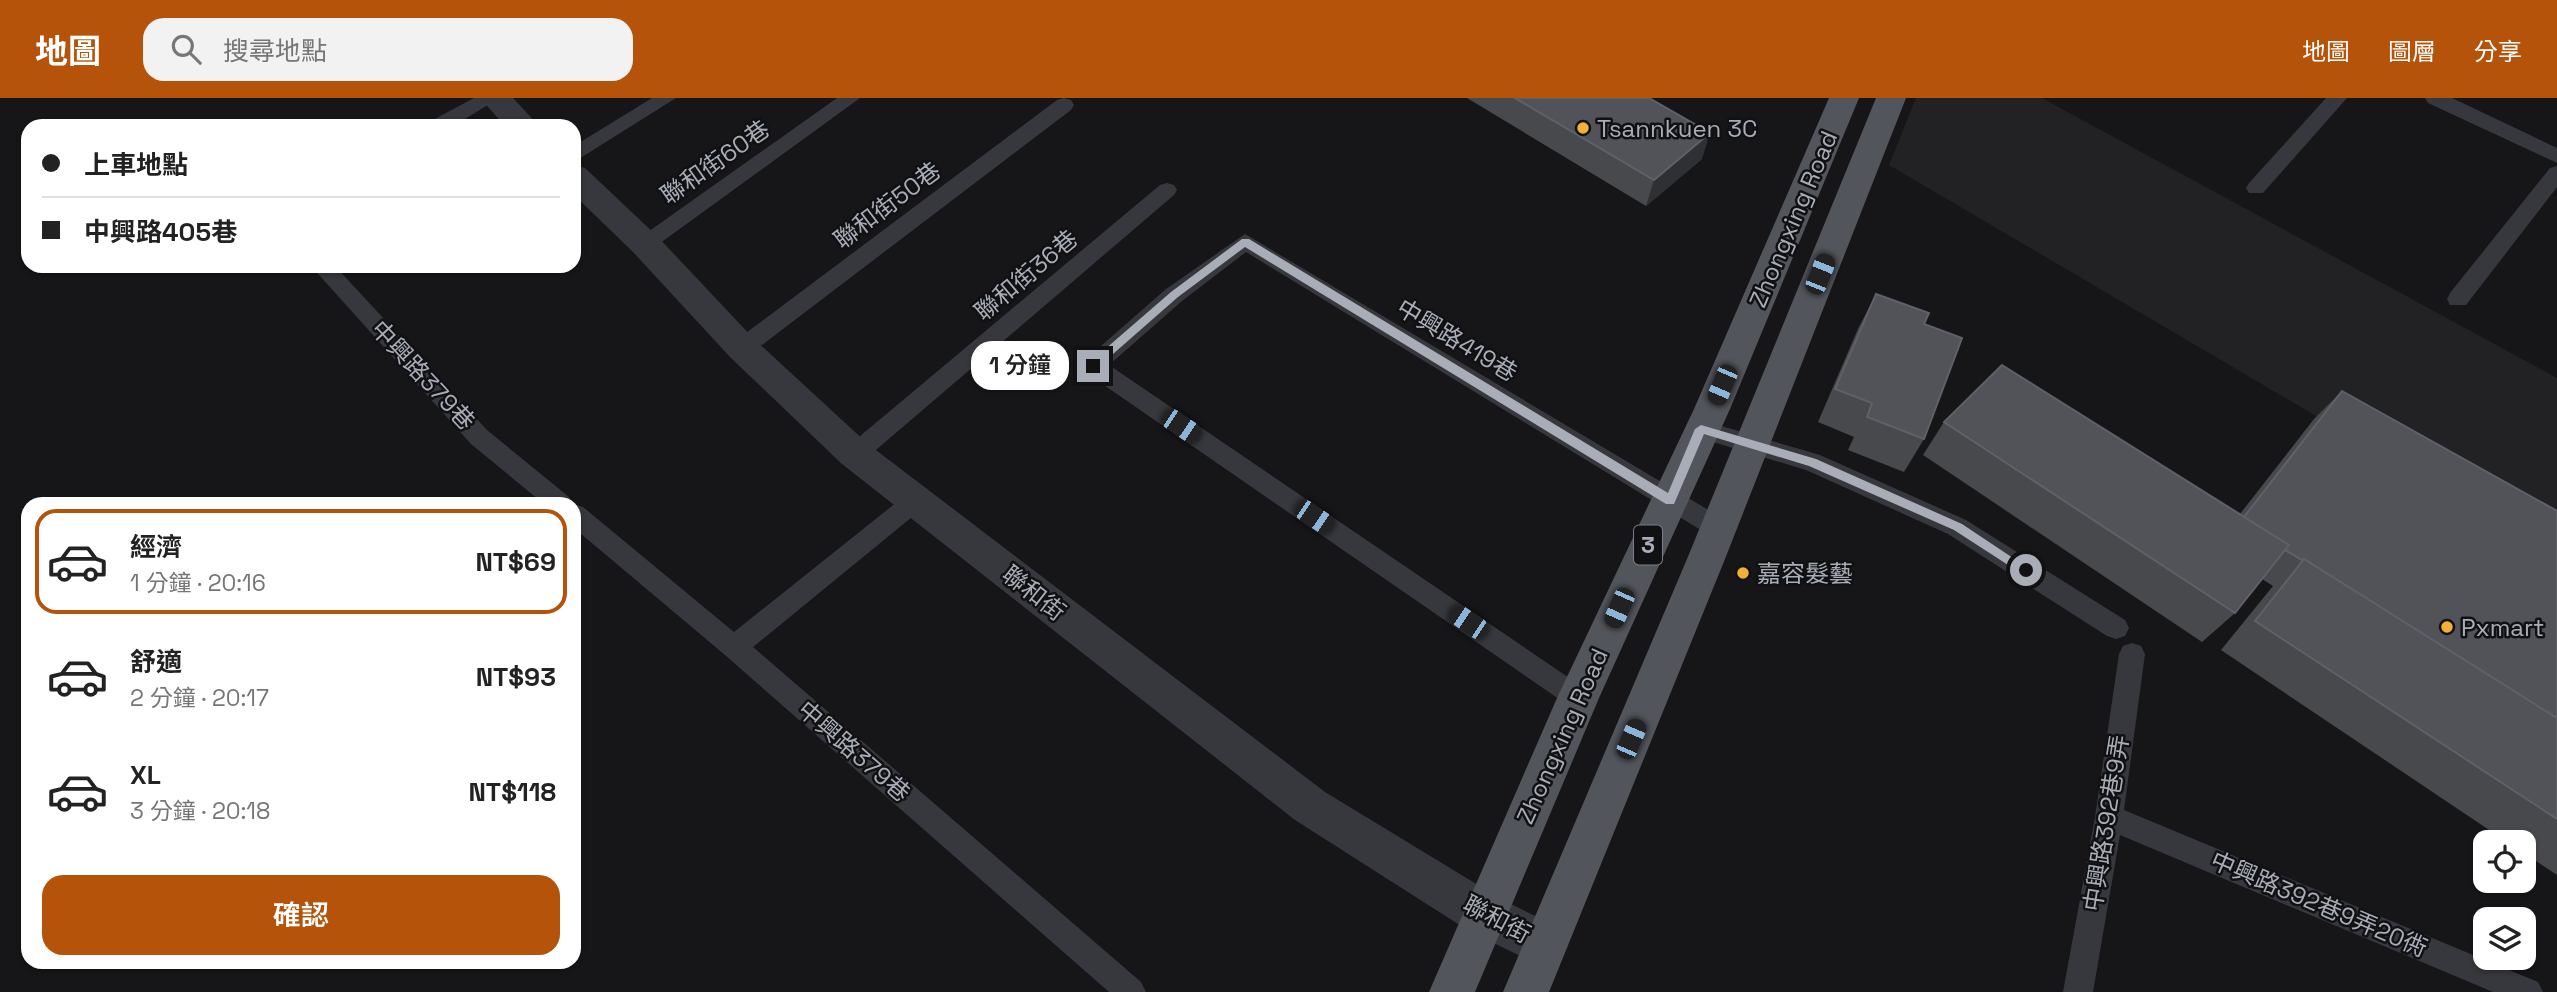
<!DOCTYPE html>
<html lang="zh-TW">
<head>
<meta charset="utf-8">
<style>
	:root { --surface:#fff; --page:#f2f2f2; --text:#222; --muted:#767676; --line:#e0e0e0; --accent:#b45309 }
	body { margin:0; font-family:"Space Grotesk","Noto Sans TC",sans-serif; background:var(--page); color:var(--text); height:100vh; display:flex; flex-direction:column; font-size:26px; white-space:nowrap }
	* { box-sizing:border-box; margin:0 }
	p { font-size:23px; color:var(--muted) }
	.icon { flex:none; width:38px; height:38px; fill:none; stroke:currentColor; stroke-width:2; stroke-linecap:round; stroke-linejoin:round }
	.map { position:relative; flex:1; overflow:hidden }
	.drawer { position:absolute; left:21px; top:399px; width:560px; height:472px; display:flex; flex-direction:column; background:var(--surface); border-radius:21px; box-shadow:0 2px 5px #0004 }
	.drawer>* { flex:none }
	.guide { position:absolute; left:21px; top:21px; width:560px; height:154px; border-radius:21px; box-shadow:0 2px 5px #0004; display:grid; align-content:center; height:154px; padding:0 21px; background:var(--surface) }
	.tools { position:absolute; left:2473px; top:732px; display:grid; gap:14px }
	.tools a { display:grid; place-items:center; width:63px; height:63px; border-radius:14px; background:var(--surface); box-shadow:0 2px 5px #0004; font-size:35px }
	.end { position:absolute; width:32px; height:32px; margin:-16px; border:9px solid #a8adb8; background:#111; box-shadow:0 0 0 4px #111 }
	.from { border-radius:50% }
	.bubble { position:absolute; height:49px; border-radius:21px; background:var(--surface); box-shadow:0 2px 5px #0004; font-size:23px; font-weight:600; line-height:49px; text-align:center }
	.car { position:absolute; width:21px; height:42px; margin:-21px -10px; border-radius:9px; box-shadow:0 0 5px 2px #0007; background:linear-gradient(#222 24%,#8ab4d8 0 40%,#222 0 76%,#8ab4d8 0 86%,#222 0) }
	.guide b { display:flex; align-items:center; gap:24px; height:66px; font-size:26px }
	.guide b+b { border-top:2px solid var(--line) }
	.guide i { width:18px; height:18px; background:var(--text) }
	ul { padding:12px 0 0; list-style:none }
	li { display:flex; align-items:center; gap:21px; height:105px; margin:0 14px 10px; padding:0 7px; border:4px solid transparent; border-radius:21px }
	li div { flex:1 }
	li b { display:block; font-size:26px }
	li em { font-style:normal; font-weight:600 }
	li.on { border-color:var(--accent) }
	li>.icon { width:63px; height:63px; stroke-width:1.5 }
	.cta { display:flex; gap:14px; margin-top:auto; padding:14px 21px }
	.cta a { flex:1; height:80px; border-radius:21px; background:var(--accent); color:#fff; font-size:28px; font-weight:600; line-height:80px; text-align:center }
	header { display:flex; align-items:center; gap:42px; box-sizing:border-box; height:98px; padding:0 35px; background:var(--accent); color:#fff }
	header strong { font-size:33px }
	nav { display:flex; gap:38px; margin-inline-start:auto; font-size:24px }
	.search { width:490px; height:63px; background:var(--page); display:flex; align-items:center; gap:18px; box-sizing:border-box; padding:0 24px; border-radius:21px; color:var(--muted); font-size:26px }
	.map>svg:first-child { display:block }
	.built { fill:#222225 }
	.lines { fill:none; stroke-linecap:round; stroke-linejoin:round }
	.lane { fill:#37383d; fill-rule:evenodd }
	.street { fill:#37383d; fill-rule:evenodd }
	.primary { fill:#53555c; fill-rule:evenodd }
	.wall { fill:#47494d }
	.shaded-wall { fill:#2f3033 }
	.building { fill:#525359; stroke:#5f6168; stroke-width:2 }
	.route { fill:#a8adb8 }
	.poi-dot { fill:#f2b134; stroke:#111113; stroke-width:2.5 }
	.labels { text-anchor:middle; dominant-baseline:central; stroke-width:5; stroke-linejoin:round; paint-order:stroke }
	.shield { fill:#111113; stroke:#7b7e86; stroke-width:2 }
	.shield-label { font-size:23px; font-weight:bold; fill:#a8adb8 }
	.poi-label { font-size:24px; fill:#a8adb8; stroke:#111113; text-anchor:start }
	.street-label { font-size:24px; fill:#a8adb8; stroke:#111113 }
</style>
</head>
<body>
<header>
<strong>地圖</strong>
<div class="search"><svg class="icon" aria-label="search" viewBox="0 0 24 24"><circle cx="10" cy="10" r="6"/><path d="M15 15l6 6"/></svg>搜尋地點</div>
<nav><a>地圖</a><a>圖層</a><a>分享</a></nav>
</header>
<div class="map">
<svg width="2557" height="894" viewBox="0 0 2557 894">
	<rect width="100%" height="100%" fill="#161618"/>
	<path class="built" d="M1916,0h126l515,280v131l-23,35 -645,-379z"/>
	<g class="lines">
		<path class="lane" d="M474,0h25l-45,28h-26l3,-5z
			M652,0h24l-102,64v-16z
			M837,0h23l-208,151h-14l-4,-5 4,-5z
			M1064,0l7,2 3,5 -3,5 -321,244 -8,2 -8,-2 -3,-6 3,-6 323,-242z
			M2326,0h21l-84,95h-14l-3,-5 3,-5z
			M2425,0h27l105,50v15l-129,-60z
			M2557,68v21l-91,118h-16l-3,-6 3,-6 100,-125z
			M1167,85l7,2 3,5 -3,5 -311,266 -8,2 -8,-2 -4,-7 4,-7 313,-262z
			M1245,136l482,287 3,7 -3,7 -9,3 -9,-3 -463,-283 -64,49 -73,64 478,325 4,8 -4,8 -9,4 -9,-4 -484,-334 -3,-6 3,-6 81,-71z
			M311,168h24l152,164 82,67 4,7h-29l-73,-60z
			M1701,322l119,35 146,65 159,100 4,8 -4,8 -9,3 -9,-3 -159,-102 -142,-64 -113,-34 -4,-7 4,-7z
			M915,393l8,3 4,7 -4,7 -170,139 388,335 5,10h-37l-384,-337 -151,-127v-24l9,3 151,125 173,-138z
			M2132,545l9,3 4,8 -21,156 414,172 5,10h-50l-373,-157 -27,157h-30l32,-175 24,-163 4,-8z"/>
		<path class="street" d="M480,0h33l26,28h-34z
			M574,67l11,3 72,68 97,103 114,105 457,348 176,107 60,30 7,16 -7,16 -16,7 -76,-37 -174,-111 -453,-356 -112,-107 -97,-105 -59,-57z"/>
		<path class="primary" d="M1829,0h30l-129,311 -131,289 -124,294h-46l128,-294 137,-289z
			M1876,0h30l-181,461 -176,433h-46l184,-433z"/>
	</g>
	<path class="wall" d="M1467,0h182l53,61 -56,47z
		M1876,196l48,30v115l-20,33 -56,-22 6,-13 -36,-15 40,-93z
		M2342,293l215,120v364l-33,-22v-11h-17l-286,-192 52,-64 -11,-7 -27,34 -33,29 -279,-187 21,-33 296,92 74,-95z"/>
	<path class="shaded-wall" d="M1710,35l-8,26 -56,47 8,-26z"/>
	<path class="building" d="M1515,0h134l61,35 -56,47z
		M1876,196l53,19 -5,11 38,14 -38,101 -57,-22 5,-14 -37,-14z
		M2002,267l287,180 -54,68 -291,-191z
		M2342,293l215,120v207l-253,-159 -2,1 -17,-10 4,-5 -45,-28z
		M2304,461l253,159v101l-302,-198z"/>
	<path class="route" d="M1242,141h7l419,254 27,-64 6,-4 115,34 146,65 69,46 -5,5 -4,-1 -68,-44 -145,-64 -105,-32 -30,70h-8l-421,-257 -67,50 -81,71h-8v-5l82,-71z"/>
	<g class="poi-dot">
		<circle cx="1583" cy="30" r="7"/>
		<circle cx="1743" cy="475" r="7"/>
		<circle cx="2447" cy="529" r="7"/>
	</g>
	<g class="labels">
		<rect class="shield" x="1634" y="427.5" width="28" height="39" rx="5"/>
		<g class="shield-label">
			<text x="1648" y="447">3</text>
		</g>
		<g class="poi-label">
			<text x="1597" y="30">Tsannkuen 3C</text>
			<text x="1757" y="475">嘉容髮藝</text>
			<text x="2461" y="529">Pxmart</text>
		</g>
		<g class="street-label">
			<text transform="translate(715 64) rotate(-35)">聯和街60巷</text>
			<text transform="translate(887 107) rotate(-37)">聯和街50巷</text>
			<text transform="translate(1793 121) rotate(-67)">Zhongxing Road</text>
			<text transform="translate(1026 177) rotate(-40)">聯和街36巷</text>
			<text transform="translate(1457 242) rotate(31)">中興路419巷</text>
			<text transform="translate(423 277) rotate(47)">中興路379巷</text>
			<text transform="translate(1034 495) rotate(38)">聯和街</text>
			<text transform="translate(1562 638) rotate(-66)">Zhongxing Road</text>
			<text transform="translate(854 653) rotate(41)">中興路379巷</text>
			<text transform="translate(2106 725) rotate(-81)">中興路392巷9弄</text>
			<text transform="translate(2319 806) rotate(23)">中興路392巷9弄20衖</text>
			<text transform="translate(1497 821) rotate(28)">聯和街</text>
		</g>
	</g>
</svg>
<div class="tools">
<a><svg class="icon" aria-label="locate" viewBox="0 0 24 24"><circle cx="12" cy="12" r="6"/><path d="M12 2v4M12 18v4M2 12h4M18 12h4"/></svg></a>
<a><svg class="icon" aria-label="layers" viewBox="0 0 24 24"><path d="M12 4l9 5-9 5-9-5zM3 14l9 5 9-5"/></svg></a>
</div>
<i class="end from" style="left:2026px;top:472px"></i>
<i class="end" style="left:1093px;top:268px"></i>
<div class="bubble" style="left:971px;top:243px;width:98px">1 分鐘</div>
<i class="car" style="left:1820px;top:176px;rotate:22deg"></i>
<i class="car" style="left:1722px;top:287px;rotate:203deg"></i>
<i class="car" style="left:1181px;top:328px;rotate:124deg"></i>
<i class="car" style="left:1314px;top:419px;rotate:124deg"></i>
<i class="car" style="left:1619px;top:510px;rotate:204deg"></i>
<i class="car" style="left:1468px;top:524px;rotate:304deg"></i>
<i class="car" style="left:1631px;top:641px;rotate:23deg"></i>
<div class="guide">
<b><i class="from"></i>上車地點</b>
<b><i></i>中興路405巷</b>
</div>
<section class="drawer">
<ul>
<li class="on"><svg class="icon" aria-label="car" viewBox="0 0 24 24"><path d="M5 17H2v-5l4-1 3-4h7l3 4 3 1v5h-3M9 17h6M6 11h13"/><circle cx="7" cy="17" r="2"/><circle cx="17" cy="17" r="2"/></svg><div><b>經濟</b><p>1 分鐘 · 20:16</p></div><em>NT$69</em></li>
<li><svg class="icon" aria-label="car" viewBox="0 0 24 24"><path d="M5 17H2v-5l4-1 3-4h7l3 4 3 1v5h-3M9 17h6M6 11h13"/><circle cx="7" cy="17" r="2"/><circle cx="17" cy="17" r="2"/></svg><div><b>舒適</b><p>2 分鐘 · 20:17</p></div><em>NT$93</em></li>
<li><svg class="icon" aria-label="car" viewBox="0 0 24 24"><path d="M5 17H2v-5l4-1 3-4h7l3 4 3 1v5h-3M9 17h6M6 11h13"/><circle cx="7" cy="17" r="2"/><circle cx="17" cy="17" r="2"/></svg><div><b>XL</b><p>3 分鐘 · 20:18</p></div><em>NT$118</em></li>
</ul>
<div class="cta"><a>確認</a></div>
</section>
</div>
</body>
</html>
